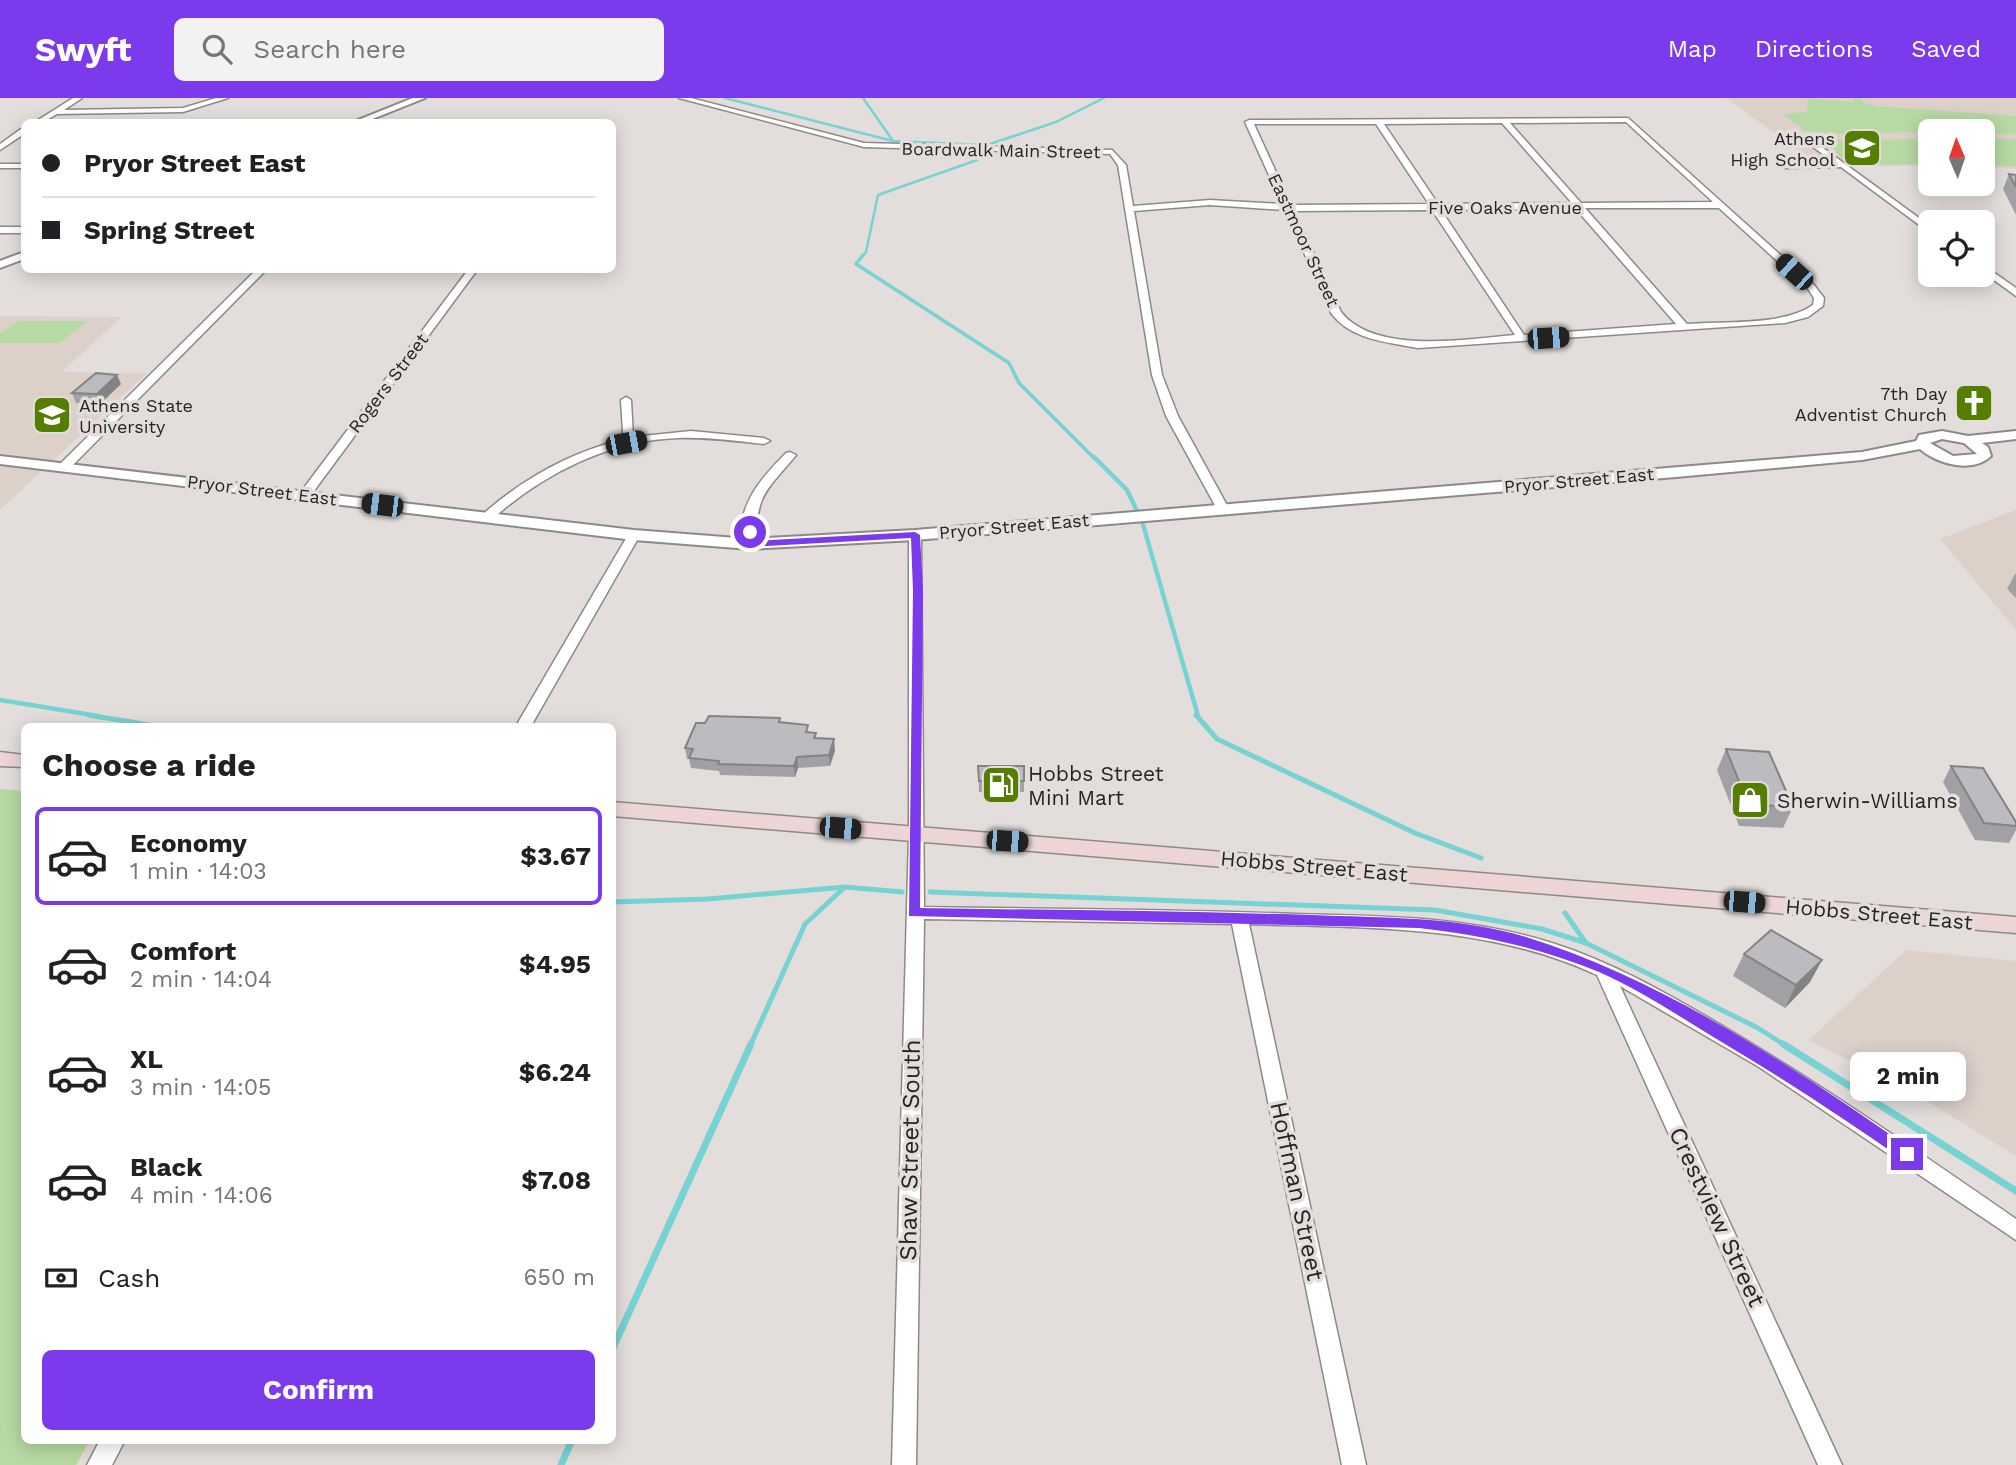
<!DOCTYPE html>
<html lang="en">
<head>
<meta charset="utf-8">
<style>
	:root { --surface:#fff; --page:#f2f2f2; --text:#202124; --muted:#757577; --line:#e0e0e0; --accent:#7c3aed }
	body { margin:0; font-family:"Work Sans",sans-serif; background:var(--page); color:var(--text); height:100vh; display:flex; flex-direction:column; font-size:26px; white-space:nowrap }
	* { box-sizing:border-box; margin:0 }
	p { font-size:23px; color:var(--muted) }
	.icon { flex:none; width:38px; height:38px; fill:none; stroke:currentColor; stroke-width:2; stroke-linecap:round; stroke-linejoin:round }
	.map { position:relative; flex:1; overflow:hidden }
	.details { position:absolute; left:21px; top:625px; width:595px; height:721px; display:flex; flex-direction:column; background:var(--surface); border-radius:10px; box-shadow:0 4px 18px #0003 }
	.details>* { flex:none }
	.top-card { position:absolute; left:21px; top:21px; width:595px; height:154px; border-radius:10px; box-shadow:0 4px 18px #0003; display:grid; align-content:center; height:154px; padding:0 21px; background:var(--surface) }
	.needle { width:46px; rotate:358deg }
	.tools { position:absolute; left:1918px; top:21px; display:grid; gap:14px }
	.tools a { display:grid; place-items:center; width:77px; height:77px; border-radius:10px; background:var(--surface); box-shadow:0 4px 18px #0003; font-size:35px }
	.end { position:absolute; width:32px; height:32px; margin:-16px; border:9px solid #7c3aed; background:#fff; box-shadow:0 0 0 4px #fff }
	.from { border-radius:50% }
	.bubble { position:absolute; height:49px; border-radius:10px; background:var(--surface); box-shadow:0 4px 18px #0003; font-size:23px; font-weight:700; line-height:49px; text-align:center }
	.car { position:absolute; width:21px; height:42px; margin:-21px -10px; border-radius:9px; box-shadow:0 0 5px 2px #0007; background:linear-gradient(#222 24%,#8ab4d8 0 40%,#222 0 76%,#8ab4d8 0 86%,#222 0) }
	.top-card b { display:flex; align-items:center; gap:24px; height:66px; font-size:26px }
	.top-card b+b { border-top:2px solid var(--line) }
	.top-card i { width:18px; height:18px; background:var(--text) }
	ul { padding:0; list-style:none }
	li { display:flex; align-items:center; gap:21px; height:98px; margin:0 14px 10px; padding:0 7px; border:4px solid transparent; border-radius:10px }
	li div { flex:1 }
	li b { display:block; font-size:26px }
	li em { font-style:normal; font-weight:700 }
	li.on { border-color:var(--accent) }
	li>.icon { width:63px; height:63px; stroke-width:1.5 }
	h2 { padding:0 21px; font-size:32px; line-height:84px }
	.pay { display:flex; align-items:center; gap:18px; height:77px; padding:0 21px; font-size:26px }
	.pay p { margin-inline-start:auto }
	.action { display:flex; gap:14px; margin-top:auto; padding:14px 21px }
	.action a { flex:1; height:80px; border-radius:10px; background:var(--accent); color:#fff; font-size:28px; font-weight:700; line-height:80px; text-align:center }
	header { display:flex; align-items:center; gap:42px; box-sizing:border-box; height:98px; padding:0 35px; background:var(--accent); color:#fff }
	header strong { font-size:33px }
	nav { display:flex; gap:38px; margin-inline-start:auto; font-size:24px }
	.search { width:490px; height:63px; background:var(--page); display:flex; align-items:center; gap:18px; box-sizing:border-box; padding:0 24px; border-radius:10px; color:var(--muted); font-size:26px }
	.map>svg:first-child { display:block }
	.built { fill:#dcd0c9 }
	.green { fill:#b7d9a3 }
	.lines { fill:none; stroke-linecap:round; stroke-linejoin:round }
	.stream-far4 { stroke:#77d2d4; stroke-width:2.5 }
	.stream-far3 { stroke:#77d2d4; stroke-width:3.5 }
	.stream-far2 { stroke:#77d2d4; stroke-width:4.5 }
	.stream-far1 { stroke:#77d2d4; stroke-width:5 }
	.stream { stroke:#77d2d4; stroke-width:7 }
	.minor-casing { stroke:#8e8987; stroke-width:3 }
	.tertiary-casing { stroke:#8e8987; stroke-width:4 }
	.secondary-casing { stroke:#8e8987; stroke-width:3 }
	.minor { fill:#fff; fill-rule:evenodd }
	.tertiary { fill:#fff; fill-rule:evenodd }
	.secondary { fill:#edd5d6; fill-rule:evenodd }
	.wall { fill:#a1a1a5 }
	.shaded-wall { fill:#838386 }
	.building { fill:#bbbbc0; stroke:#838386; stroke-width:2 }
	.route { fill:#7c3aed }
	.labels { text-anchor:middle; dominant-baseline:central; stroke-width:7; stroke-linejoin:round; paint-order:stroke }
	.far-poi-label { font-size:18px; fill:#272524; stroke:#e3dedb; text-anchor:end }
	.far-street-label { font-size:18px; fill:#272524; stroke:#e3dedb }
	.poi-label { font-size:21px; fill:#272524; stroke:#e3dedb; text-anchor:start }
	.street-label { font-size:21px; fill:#272524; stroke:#e3dedb }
	.near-street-label { font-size:24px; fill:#272524; stroke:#e3dedb }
</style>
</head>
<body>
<header>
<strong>Swyft</strong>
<div class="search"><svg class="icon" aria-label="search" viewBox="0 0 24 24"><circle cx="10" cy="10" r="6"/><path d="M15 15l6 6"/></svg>Search here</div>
<nav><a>Map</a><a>Directions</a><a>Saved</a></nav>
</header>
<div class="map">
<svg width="2016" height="1367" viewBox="0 0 2016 1367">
	<rect width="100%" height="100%" fill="#e3dedb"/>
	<path class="built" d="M1727,0h289v71l-33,-3v-35h-53v34l-110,2z
		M0,218l121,1 -59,55 85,1 -147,137z
		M2016,412v120l-76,-91z
		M1906,852l110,11v195l-91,-56 -116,-60z"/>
	<path class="green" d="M1808,0l41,4h5l-1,-4h8l1,4 13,4 141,10v18h-33v-3l-163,3 -16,-4 -20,-15 23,-4z
		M1930,41v25l-78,1 -29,-22 8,-3z
		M1983,41h33v28l-33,-3z
		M18,223h69l-27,22h-60v-9z
		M0,691l24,2v649h66l-14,25h-76z"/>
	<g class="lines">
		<path class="stream-far4" d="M725,0l168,43 90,4
			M863,0l30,43
			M981,49l75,-25 48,-24
			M862,159l4,-5 12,-57 99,-35 2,-8"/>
		<path class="stream-far3" d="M863,157l-7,9 153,99 10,20 76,76"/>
		<path class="stream-far2" d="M1094,359l33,33 10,21
			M1142,423l56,195
			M0,602l98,16"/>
		<path class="stream-far1" d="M88,617l68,11
			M1196,617l21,24 198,94 66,25
			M930,794l505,18 107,19 44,14 172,85 28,18
			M612,804l96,-3 137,-12 57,5
			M1565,815l21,30
			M750,948l55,-122 40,-37"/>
		<path class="stream" d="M1783,946l233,147
			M612,1252l139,-306
			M561,1367l11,-25"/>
		<g class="minor-casing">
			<path id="minor" d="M73,0h9l-18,12 119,-2 33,-10h12l-45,14 -126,2 -14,8h-8z
				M679,0h12l173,45 248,7 14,15 7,41 77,-6 72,4 -37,-82 4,-2 379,-2 186,167 10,13 -1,8 -15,11 -23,6 -367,25c-31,-6 -67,-8 -87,-35l-46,-103 -75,-5 -76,6 28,164 16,41 51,93 -6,4 -6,-4 -51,-93 -14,-41 -34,-210 -8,-11 -246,-7zM1626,24l87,80 -132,1 -71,-80zM1502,25l70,80 -134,1 -54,-80zM1254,26h122l53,80 -138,1zM1585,110h134l89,81 6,9 -1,7c-30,21 -89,16 -126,19zM1576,111l100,115 -152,11 -83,-125zM1432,112l83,125c-49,4 -140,20 -174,-23l-47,-101z
				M21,31h3v5l-24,16v-6z
				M1808,39l122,89v7l-89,-66 -56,1 3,-4 47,-1 -30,-22z
				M0,66h24v4h-24z
				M0,129h24v6h-24z
				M1983,167l33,23v8l-33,-24z
				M256,172h10l-197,199h-8v-6z
				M468,172h9l-169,229h-8v-6z
				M626,299l5,3 2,37 58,-6 73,7 6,3 -6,3c-28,-3 -57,-7 -85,-6 -70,2 -136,36 -188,82h-8v-6c40,-35 86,-61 138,-74l2,-7 -2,-33z
				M790,354l6,3c-30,37 -40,38 -40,89l-6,4 -5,-1c-13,-37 17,-70 41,-94z
				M634,433l6,4 -109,191h-15l112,-191z
				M915,433l6,4 3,372c124,2 248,2 371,7 87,2 173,2 257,29 60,19 114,50 169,82 101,60 198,127 295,194v21l-257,-173 -139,-81 222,479h-24l-221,-490c-109,-51 -230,-47 -348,-51l117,541h-24l-110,-541 -308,-5 -8,546h-24l17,-631v-299z
				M100,1342h25l-13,25h-25z"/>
		</g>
		<g class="tertiary-casing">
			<path id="tertiary" d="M413,0h12l-60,24h-12z
				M24,154v7l-24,9v-7z
				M1942,333l26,5 48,-5v8l-34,4 6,4 3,9c-19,18 -54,8 -71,-7l-58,11 -186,17 -761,63 -165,9 -116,-9 -634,-76v-8l634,74 116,9 165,-9 947,-78 54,-11 3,-6zM1942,341l22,4 13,11 -24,2 -23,-13z"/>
		</g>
		<g class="secondary-casing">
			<path id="secondary" d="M0,654l24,3v12l-24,-1z
				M612,704l1404,115v16l-1404,-117z"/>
		</g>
		<use href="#minor" class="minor"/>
		<use href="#tertiary" class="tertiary"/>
		<use href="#secondary" class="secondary"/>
	</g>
	<path class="wall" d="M2009,76l7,1v40l-13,-26z
		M121,286l-20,19h-25l-4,-10z
		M2015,476h1v24l-9,-9z
		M780,624l29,10 7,1v5l19,12 -5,16 -32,2 -3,9 -75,-2 -1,-4 -28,-3 -2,-9h-2l-2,-11 20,-25z
		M1726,651l67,58 -10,21 -44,-2 -22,-56z
		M978,668h46v26h-45z
		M1951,668l65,56v8l-7,13 -34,-3 -32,-58z
		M1744,856l78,6 -12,22 -25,26 -52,-32z"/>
	<path class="shaded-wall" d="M117,277l4,9 -20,19 -4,-9z
		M834,641l1,11 -5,16 -1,-11z
		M797,659l1,11 -3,9 -1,-11z
		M1822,862l-12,22 -25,26 11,-23z"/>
	<path class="building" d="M2009,76l7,1v12z
		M96,275l21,2 -20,19 -25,-1z
		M709,618l71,2 -1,4 29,3 -2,7 10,1 -2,5 20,1 -5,16 -32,2 -3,9 -76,-2 1,-3 -30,-3 4,-9 -8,-1 11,-25h9z
		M1726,651l43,3 24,55 -45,-3z
		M978,668h46v15h-45z
		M1951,668l32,2 33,54v4l-32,-3z
		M1771,832l51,30 -26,25 -52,-31z"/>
	<path class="route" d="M750,431l4,3v9l161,-9 5,3 3,56 -3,317c130,2 261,3 391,7 71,3 146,1 215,22 139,43 267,130 386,213v9h-10c-63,-44 -126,-85 -192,-124 -36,-22 -72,-46 -111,-63 -58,-24 -118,-37 -180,-44l-510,-12 4,-325 -2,-53 -161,9 -5,-3v-12z"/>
	<defs>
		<g id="school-square" transform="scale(2.0125)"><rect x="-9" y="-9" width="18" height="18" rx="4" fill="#557e00" stroke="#e3dedb"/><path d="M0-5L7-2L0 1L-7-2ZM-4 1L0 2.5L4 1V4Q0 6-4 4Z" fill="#fff"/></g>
		<g id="church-square" transform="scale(2.0125)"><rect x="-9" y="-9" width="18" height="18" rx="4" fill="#557e00" stroke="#e3dedb"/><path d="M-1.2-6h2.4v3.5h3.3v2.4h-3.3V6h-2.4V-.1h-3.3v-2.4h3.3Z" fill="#fff"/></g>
		<g id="university-square" transform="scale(2.0125)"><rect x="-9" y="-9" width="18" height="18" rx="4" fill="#557e00" stroke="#e3dedb"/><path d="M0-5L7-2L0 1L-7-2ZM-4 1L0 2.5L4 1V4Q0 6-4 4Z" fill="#fff"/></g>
		<g id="fuel-square" transform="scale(2.0125)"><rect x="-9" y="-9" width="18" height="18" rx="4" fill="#557e00" stroke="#e3dedb"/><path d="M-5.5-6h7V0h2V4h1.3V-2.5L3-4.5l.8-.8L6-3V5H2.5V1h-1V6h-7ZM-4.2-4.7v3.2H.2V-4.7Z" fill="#fff"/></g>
		<g id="shop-square" transform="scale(2.0125)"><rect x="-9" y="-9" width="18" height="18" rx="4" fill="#557e00" stroke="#e3dedb"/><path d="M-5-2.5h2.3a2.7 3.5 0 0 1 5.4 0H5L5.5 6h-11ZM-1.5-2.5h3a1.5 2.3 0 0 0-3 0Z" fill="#fff"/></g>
	</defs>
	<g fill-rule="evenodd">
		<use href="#school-square" x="1862" y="50"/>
		<use href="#church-square" x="1974" y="305"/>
		<use href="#university-square" x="52" y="317"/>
		<use href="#fuel-square" x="1001" y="687"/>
		<use href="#shop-square" x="1750" y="702"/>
	</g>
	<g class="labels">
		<g class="far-poi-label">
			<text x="1835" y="40">Athens<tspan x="1835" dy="21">High School</tspan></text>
			<text x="1947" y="295">7th Day<tspan x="1947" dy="21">Adventist Church</tspan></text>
			<text x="79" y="307" text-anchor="start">Athens State<tspan x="79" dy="21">University</tspan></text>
		</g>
		<g class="far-street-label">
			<text transform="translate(1001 52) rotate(1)">Boardwalk Main Street</text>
			<text x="1505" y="109">Five Oaks Avenue</text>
			<text transform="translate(1304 142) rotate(65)">Eastmoor Street</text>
			<text transform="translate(388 285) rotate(-53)">Rogers Street</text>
			<text transform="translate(1579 382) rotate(-5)">Pryor Street East</text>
			<text transform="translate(262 392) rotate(7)">Pryor Street East</text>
			<text transform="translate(1014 428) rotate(-5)">Pryor Street East</text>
		</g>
		<g class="poi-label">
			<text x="1028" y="675">Hobbs Street<tspan x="1028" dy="24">Mini Mart</tspan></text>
			<text x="1777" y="702">Sherwin-Williams</text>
		</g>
		<g class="street-label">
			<text transform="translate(1314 768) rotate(5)">Hobbs Street East</text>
			<text transform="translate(1879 816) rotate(5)">Hobbs Street East</text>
		</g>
		<g class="near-street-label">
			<text transform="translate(910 1052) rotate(-89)">Shaw Street South</text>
			<text transform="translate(1297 1093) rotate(78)">Hoffman Street</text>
			<text transform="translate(1717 1119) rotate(65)">Crestview Street</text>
		</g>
	</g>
</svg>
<div class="tools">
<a><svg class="needle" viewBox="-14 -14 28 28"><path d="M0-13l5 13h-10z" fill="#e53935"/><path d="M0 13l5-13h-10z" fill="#757577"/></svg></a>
<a><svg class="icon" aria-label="locate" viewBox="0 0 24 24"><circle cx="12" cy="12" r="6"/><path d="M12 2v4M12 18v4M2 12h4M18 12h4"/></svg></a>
</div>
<i class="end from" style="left:750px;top:434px"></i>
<i class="end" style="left:1907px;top:1056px"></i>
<div class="bubble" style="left:1850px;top:954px;width:116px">2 min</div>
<i class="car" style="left:1794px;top:174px;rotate:312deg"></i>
<i class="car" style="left:1548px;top:240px;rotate:86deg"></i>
<i class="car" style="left:626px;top:345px;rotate:79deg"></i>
<i class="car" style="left:382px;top:407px;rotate:277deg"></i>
<i class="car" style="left:840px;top:730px;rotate:95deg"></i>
<i class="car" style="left:1007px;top:743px;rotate:94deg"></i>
<i class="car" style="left:1744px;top:804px;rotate:95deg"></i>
<div class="top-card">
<b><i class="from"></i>Pryor Street East</b>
<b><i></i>Spring Street</b>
</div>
<section class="details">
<h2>Choose a ride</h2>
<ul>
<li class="on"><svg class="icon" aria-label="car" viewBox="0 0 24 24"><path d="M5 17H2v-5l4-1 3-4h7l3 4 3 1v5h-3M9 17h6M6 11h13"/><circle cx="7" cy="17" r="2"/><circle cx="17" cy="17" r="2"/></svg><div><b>Economy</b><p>1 min · 14:03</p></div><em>$3.67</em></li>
<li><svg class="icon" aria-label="car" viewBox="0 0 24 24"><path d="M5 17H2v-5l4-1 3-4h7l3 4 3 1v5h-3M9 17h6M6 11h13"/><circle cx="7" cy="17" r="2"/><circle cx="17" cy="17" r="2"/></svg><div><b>Comfort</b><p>2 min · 14:04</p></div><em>$4.95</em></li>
<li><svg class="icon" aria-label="car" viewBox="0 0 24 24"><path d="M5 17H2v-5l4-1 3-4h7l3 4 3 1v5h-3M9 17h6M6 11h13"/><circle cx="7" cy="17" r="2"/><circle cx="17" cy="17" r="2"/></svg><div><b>XL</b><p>3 min · 14:05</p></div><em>$6.24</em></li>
<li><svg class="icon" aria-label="car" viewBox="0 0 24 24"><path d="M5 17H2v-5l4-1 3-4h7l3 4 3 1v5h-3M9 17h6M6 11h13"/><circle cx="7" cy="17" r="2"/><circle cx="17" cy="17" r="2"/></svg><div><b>Black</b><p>4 min · 14:06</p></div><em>$7.08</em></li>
</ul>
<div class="pay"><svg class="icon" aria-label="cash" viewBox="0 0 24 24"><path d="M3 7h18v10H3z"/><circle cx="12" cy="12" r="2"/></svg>Cash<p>650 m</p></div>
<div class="action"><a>Confirm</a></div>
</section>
</div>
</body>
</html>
